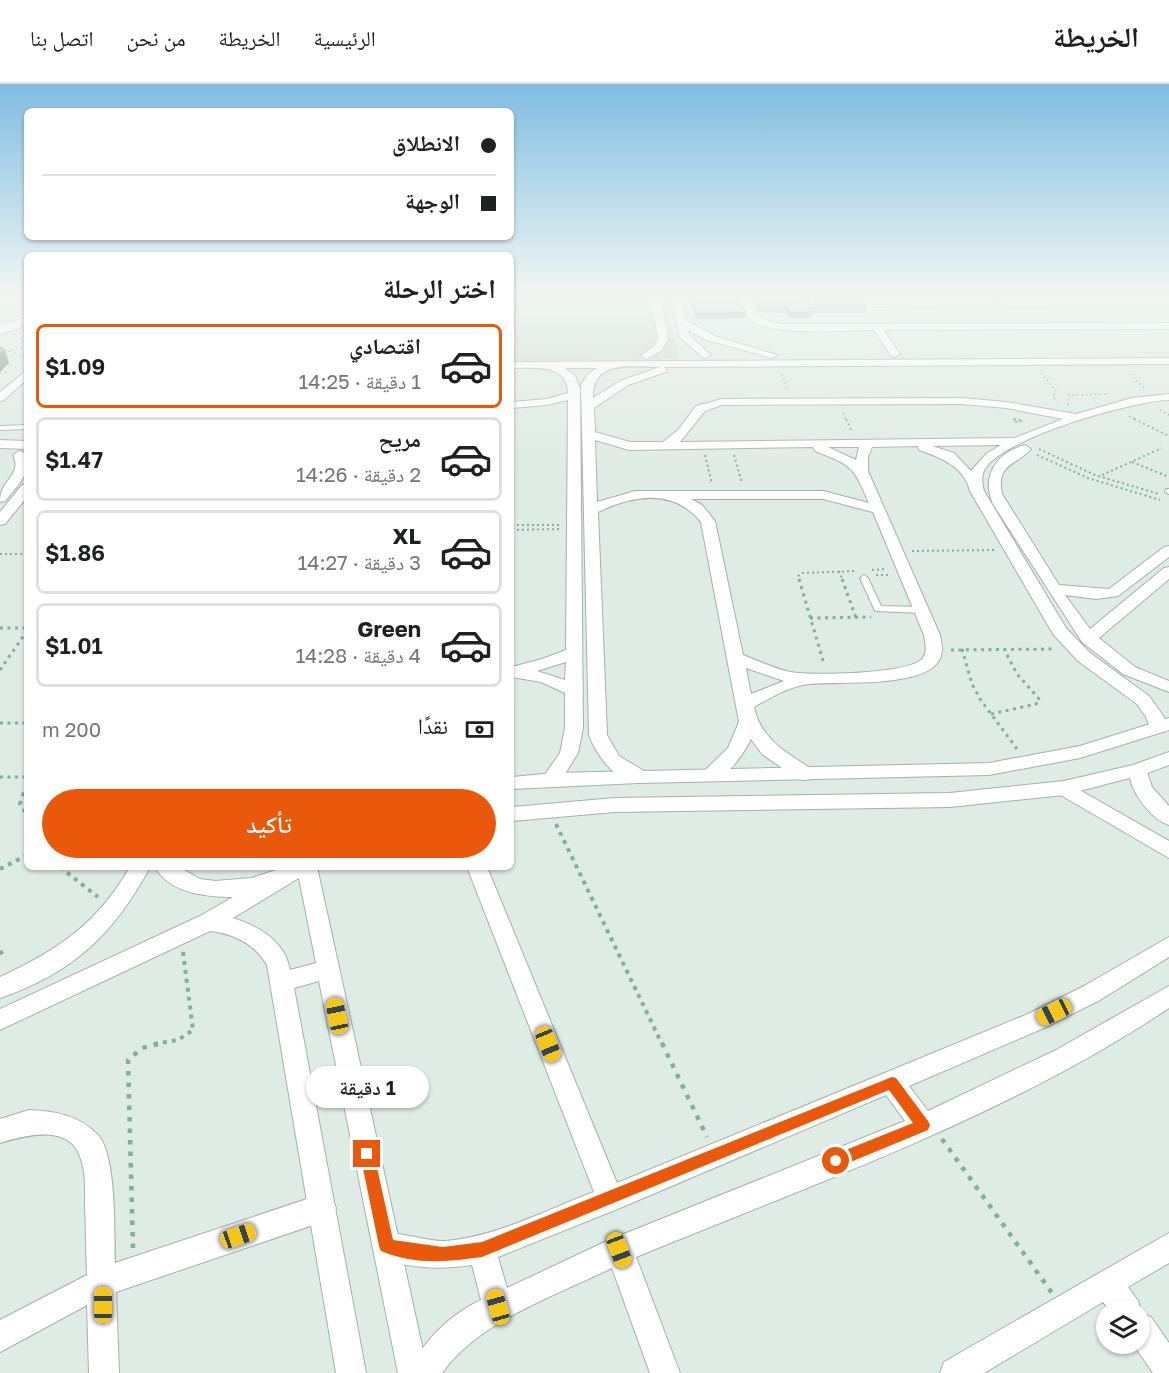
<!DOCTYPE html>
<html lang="ar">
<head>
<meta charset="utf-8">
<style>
	:root { --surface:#fff; --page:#f6f6f6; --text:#202124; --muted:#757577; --line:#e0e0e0; --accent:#ea580c }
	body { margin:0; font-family:"Golos Text","Noto Naskh Arabic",sans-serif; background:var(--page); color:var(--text); direction:rtl; height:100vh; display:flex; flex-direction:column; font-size:22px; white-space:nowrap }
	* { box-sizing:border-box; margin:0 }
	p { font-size:20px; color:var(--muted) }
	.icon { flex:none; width:33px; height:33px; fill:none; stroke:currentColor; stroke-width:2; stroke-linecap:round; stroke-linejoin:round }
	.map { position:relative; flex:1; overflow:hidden; direction:ltr }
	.side { position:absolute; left:24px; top:168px; width:490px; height:618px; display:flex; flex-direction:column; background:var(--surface); border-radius:9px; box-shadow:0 2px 4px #0004; direction:rtl }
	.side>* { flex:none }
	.banner { position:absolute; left:24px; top:24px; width:490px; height:132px; border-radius:9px; box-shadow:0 2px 4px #0004; direction:rtl; display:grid; align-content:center; height:132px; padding:0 18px; background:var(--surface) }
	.tools { position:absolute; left:1096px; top:1216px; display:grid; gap:12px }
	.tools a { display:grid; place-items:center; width:54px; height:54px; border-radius:50%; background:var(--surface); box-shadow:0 2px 4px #0004; font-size:30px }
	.end { position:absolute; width:27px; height:27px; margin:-14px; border:8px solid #ea580c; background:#fff; box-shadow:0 0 0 3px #fff }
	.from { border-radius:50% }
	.bubble { position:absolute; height:42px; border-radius:21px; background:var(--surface); box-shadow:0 2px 4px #0004; font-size:20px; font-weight:600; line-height:42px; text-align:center; direction:rtl }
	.car { position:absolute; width:18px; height:36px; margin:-18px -9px; border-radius:8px; box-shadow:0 0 4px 2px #0007; background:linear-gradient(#f5c518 24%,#345 0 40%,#f5c518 0 76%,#345 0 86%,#f5c518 0) }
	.banner b { display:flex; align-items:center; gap:21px; height:57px; font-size:22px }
	.banner b+b { border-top:2px solid var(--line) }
	.banner i { width:15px; height:15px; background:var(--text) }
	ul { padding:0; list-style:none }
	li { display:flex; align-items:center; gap:18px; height:84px; margin:0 12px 9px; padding:0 6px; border:3px solid var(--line); border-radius:9px }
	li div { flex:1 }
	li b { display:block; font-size:22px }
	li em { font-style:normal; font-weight:600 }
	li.current { border-color:var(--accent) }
	li>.icon { width:54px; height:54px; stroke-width:1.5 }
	h2 { padding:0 18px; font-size:27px; line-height:72px }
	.pay { display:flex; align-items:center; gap:15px; height:66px; padding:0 18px; font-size:22px }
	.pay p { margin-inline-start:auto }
	.button { display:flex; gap:12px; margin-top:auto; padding:12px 18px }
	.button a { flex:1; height:69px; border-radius:36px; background:var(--accent); color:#fff; font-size:24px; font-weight:600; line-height:69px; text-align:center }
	header { display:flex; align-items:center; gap:36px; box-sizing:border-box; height:84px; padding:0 30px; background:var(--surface); border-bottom:2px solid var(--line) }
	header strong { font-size:28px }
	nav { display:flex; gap:33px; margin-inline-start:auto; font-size:21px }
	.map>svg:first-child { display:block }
	.built { fill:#cddbd4 }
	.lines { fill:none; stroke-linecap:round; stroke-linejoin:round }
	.service-casing { stroke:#a1b3ac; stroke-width:2 }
	.minor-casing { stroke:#a1b3ac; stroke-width:2 }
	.tertiary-casing { stroke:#a1b3ac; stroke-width:2 }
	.path-far4 { stroke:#7cb29f; stroke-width:1.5; stroke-dasharray:1.5 3; stroke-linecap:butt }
	.path-far3 { stroke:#7cb29f; stroke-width:2; stroke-dasharray:2 3; stroke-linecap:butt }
	.path-far2 { stroke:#7cb29f; stroke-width:3; stroke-dasharray:3 4.5; stroke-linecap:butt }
	.path-far1 { stroke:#7cb29f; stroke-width:4; stroke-dasharray:4 5; stroke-linecap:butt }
	.path { stroke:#7cb29f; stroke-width:4.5; stroke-dasharray:4.5 7; stroke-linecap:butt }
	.service { fill:#fff; fill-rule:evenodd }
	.minor { fill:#fff; fill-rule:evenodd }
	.tertiary { fill:#fff; fill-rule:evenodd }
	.wall { fill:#9baaa3 }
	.shaded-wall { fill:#7e8b85 }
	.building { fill:#b4c6be; stroke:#7e8b85; stroke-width:1.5 }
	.route { fill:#ea580c }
</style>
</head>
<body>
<header>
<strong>الخريطة</strong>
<nav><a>الرئيسية</a><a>الخريطة</a><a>من نحن</a><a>اتصل بنا</a></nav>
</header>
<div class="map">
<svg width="1169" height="1289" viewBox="0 0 1169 1289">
	<rect width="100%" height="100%" fill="#dfebe5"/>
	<path class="built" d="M512,209h153l14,66 -167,2z"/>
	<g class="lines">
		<g class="service-casing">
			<path id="service" d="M558,209h6l2,6 -4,3 -50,1v-4h47l1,-1z
				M15,238l6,4v2l-21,6v-4l14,-4 -2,-2z
				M27,341v4l-27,1v-4h2z
				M1166,405h3v5l-4,-2z
				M864,491l4,3 13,28 40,1 5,3 -5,3 -46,-2 -15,-33z"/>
		</g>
		<g class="minor-casing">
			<path id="minor" d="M0,209h16l-16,5z
				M650,209h10l8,46 -6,11 -16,9 -5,-3 13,-10 4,-7z
				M670,209h10l6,28 29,15 62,19 -5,3 -65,-18 -19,-10 2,6 21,19 -5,3 -4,-1 -22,-20z
				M734,209h10c8,20 16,27 38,31l387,-1v6l-285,1 16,24 -5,3 -4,-1 -17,-26c-29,0 -100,7 -122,-9 -9,-7 -14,-18 -18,-28z
				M1169,215v6l-165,1 -5,-3 5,-3z
				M939,217l3,1v4l-132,2 -5,-3 5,-3z
				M27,233v6l-27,8v-6z
				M1169,274v6l-505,3 3,3 -1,2 -38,13 -34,23 1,24 35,10h33l15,-12 18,-24 26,-7 240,-1 44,4 70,12 56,-16 37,-4v6c-37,1 -164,37 -184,69 -4,6 -3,15 -1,22l82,137 24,25 59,43 15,21 3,11 -3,4h-12l-6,-15 -9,-13 -59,-43 -25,-27 -83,-143c-5,-24 -30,-34 -51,-41l-1,-4 -46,1 -4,10v14l72,164c2,10 4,18 -2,27 -18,26 -99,19 -129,22 -19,2 -39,14 -55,23 6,31 32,46 58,62l2,5 -2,5 -7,1 -7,-1 -36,-25 -11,-15c-8,16 -27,46 -49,41l-2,-5 28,-27 11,-26 -38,-200c-28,-34 -67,-27 -103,-10l9,223 12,21 25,15 2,5 -2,5c-25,7 -48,-26 -55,-46l-8,-350 7,-11 9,-6h-32l10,8 5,12 3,340 -5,25 -20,32 -7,1 -7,-1 -3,-5 19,-27 5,-25v-35l-24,-11 -29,-5v-10l30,-8 24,-9 2,-250 -21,5 -35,3v-6l35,-3 21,-6c0,-30 -35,-25 -56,-25v-6zM660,283l-40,14 -27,17c-1,-39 39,-31 67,-31zM962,320l44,4 57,11 -48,19 -335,4 25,-31 17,-6zM595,356l34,10 184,-3 2,4c37,15 38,14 54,52l-46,-12h-188l-38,11zM1001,361l-15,9 -15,17 -17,-18 -22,-7zM828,363h31l-3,13zM691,415h132l50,13 51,123c1,7 4,16 -1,23 -11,16 -112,18 -132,14 -16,-3 -32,-11 -48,-17l-28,-134 -13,-16zM566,578l-1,18 -28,-9zM746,584l38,13 -33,13z
				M27,286v9l-23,21 -4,1v-9z
				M0,356l27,1v8l-27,-1z
				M1025,361l6,4c-16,17 -35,15 -29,45l57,91 50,4 55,-42 5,-1v11l-51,39 -22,3 -31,-4 25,34 74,-61 5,-1v12l-70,59 36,29 34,14v11l-46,-18 -41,-32 -89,-138c-12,-28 3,-51 32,-59z
				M19,367l4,1c12,19 -7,35 -18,49l-5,1c0,-24 23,-26 13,-47z
				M27,400v13l-22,27 -5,1v-13l22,-27z
				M1138,680l7,2 7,21 17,19v19c-19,-6 -40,-35 -40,-55l2,-4z
				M1064,697l105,60v17l-112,-65 -3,-5 3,-5z
				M467,783h20l130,316 411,-169 56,-28 85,-49v20l-69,43 -56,28 -135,58 19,25 128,-61 113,-64v22c-163,109 -353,175 -533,249l44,116h-30l-38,-105c-57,28 -133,53 -170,105h-33c13,-32 42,-59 72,-73l-9,-35c-33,5 -64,4 -95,-9l-4,-10 4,-10c18,-8 46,6 68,5 51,-4 101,-31 149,-49zM886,1011l19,26 -296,119 -102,48 -9,-31 122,-49z
				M29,1026c25,1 50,5 69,25 19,21 16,99 17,128l207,-69 10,4 4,10 -4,10 -10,4 -206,70 3,81h-30l-2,-68 -87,47v-32l87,-45c-1,-24 -1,-47 -2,-70 0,-17 1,-35 -6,-51 -13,-30 -56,-18 -79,-11v-24z
				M1169,1149v30l-41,24 10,14 4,13 9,3 18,26v30h-16l-20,-29h7v-33h-30l-7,-9 -119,71h-44l4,-11z"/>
		</g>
		<g class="tertiary-casing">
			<path id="tertiary" d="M1169,634v12l-89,28 -91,17 -351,8 -126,6v-12l42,-4 435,-10 91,-17z
				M1169,668v13l-24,9 -81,21 -114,12 -335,5 -103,9v-14l103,-9 335,-5 114,-12 69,-16z
				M130,783h20c-36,67 -77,106 -150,131v-21c58,-27 97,-53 130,-110z
				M155,783h24l21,12 15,2 37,-3 33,-11h32l111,506h-30l-79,-392 -25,7 72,385h-30l-69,-408c-13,-22 -33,-31 -57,-34l-210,99v-21l200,-93 33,-19c-27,0 -64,-4 -78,-30zM299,794l17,85 -26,7c-5,-29 -32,-44 -57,-52z"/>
		</g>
		<path class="path-far4" d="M17,219l10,-3
			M20,255l7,4
			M0,264l6,4 21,-6
			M10,267l17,7
			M0,289l9,-1
			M1041,289l15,18 -3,5 4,6
			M782,290l6,16
			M1130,290l14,14
			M1068,321l1,-10 40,-1
			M1160,326l9,5
			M843,329l3,7
			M1129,332l8,4
			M1014,336h8"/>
		<path class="path-far3" d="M846,335l6,13
			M1014,335l9,2 -8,1z
			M1134,335l35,17
			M1039,365l56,26 64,19
			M705,371l7,29
			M734,371l8,28
			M1037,371l51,23 72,22
			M1132,378l37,15
			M1102,391l60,-27
			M512,441h48
			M512,446l48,-1
			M912,467l83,-1
			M0,470h27
			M872,486l14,-1
			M839,487l4,10
			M876,491h14
			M799,497l-1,-5 5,-3 54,-2"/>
		<path class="path-far2" d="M799,495l25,85
			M842,495l14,39
			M810,534l61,-1
			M0,544h27
			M962,565l10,35 8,15 37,50
			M951,566l105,-1
			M0,586l27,-39
			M991,630l45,-10 4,-4 -23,-26 -13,-25
			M0,639h27
			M0,693h27"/>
		<path class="path-far1" d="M27,700l-7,20 7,10
			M556,740l106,220
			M60,783l38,30
			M0,785l27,-14
			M0,867l4,5
			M154,960l24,-4 15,-10 -10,-78"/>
		<path class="path" d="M662,959l45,94
			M942,1055l110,154
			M133,1164l-5,-188 14,-12 21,-5"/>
		<use href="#service" class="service"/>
		<use href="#minor" class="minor"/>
		<use href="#tertiary" class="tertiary"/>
	</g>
	<path class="wall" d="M686,209h48l12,20v5l-50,1z
		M747,209h113l1,2 -1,4 -50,1 -4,3 5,2 55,3 -1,5h-54l-1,5h-21l-2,-5 -28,-1z"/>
	<path class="shaded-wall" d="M811,211l-1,5 -7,6 1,-5z
		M5,266l4,13 -9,9v-18z"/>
	<path class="building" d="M689,209h45l12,20 -49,1z
		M750,209h110l1,2h-50l-7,6 7,4 53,-1 2,4h-58l3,5h-21l-2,-5 -29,-1z
		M0,263l5,3 -5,4z"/>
	<linearGradient id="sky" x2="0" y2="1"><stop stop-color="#7fbde1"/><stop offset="0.54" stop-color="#f1f6f3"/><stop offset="1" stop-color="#f1f6f3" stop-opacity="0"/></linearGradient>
	<rect width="1169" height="389" fill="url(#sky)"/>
	<path class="route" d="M892,993l4,1 32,43 2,4 -2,5 -92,38 -5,-2 -2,-5 2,-5 82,-33 -24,-33 -407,167c-34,5 -68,8 -101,-6l-2,-5 -19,-92 2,-5 5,-2 5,2 2,5 19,86 50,7 39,-5z"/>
</svg>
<div class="tools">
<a><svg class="icon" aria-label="layers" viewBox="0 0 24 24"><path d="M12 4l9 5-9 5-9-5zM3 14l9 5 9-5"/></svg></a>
</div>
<i class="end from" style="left:836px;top:1077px"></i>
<i class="end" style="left:367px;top:1070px"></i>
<div class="bubble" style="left:306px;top:982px;width:123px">1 دقيقة</div>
<i class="car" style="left:1054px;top:928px;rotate:244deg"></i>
<i class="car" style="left:337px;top:932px;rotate:348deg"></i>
<i class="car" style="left:548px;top:960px;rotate:158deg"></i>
<i class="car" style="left:238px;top:1152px;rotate:71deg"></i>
<i class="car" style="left:619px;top:1166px;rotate:159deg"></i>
<i class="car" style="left:103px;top:1221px;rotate:0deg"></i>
<i class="car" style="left:498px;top:1223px;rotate:344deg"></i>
<div class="banner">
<b><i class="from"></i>الانطلاق</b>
<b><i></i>الوجهة</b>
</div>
<section class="side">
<h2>اختر الرحلة</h2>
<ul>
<li class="current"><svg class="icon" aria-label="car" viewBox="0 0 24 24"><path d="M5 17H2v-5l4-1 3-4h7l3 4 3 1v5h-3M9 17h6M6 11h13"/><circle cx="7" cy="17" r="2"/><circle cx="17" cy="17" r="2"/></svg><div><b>اقتصادي</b><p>1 دقيقة · 14:25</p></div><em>$1.09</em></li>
<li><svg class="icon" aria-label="car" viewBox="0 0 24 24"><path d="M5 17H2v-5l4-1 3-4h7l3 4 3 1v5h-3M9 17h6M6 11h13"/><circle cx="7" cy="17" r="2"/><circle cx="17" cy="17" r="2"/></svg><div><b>مريح</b><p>2 دقيقة · 14:26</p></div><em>$1.47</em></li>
<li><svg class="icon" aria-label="car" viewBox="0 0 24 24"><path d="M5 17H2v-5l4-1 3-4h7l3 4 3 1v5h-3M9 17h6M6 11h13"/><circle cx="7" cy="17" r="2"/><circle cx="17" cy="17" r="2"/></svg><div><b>XL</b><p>3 دقيقة · 14:27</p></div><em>$1.86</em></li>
<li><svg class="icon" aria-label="car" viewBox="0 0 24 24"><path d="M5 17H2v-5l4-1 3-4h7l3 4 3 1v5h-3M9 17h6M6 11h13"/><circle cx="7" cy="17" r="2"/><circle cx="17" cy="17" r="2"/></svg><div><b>Green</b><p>4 دقيقة · 14:28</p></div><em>$1.01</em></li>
</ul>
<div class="pay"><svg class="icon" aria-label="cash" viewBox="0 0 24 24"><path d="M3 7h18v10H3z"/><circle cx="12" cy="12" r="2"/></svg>نقدًا<p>200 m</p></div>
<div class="button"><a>تأكيد</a></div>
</section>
</div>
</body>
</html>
